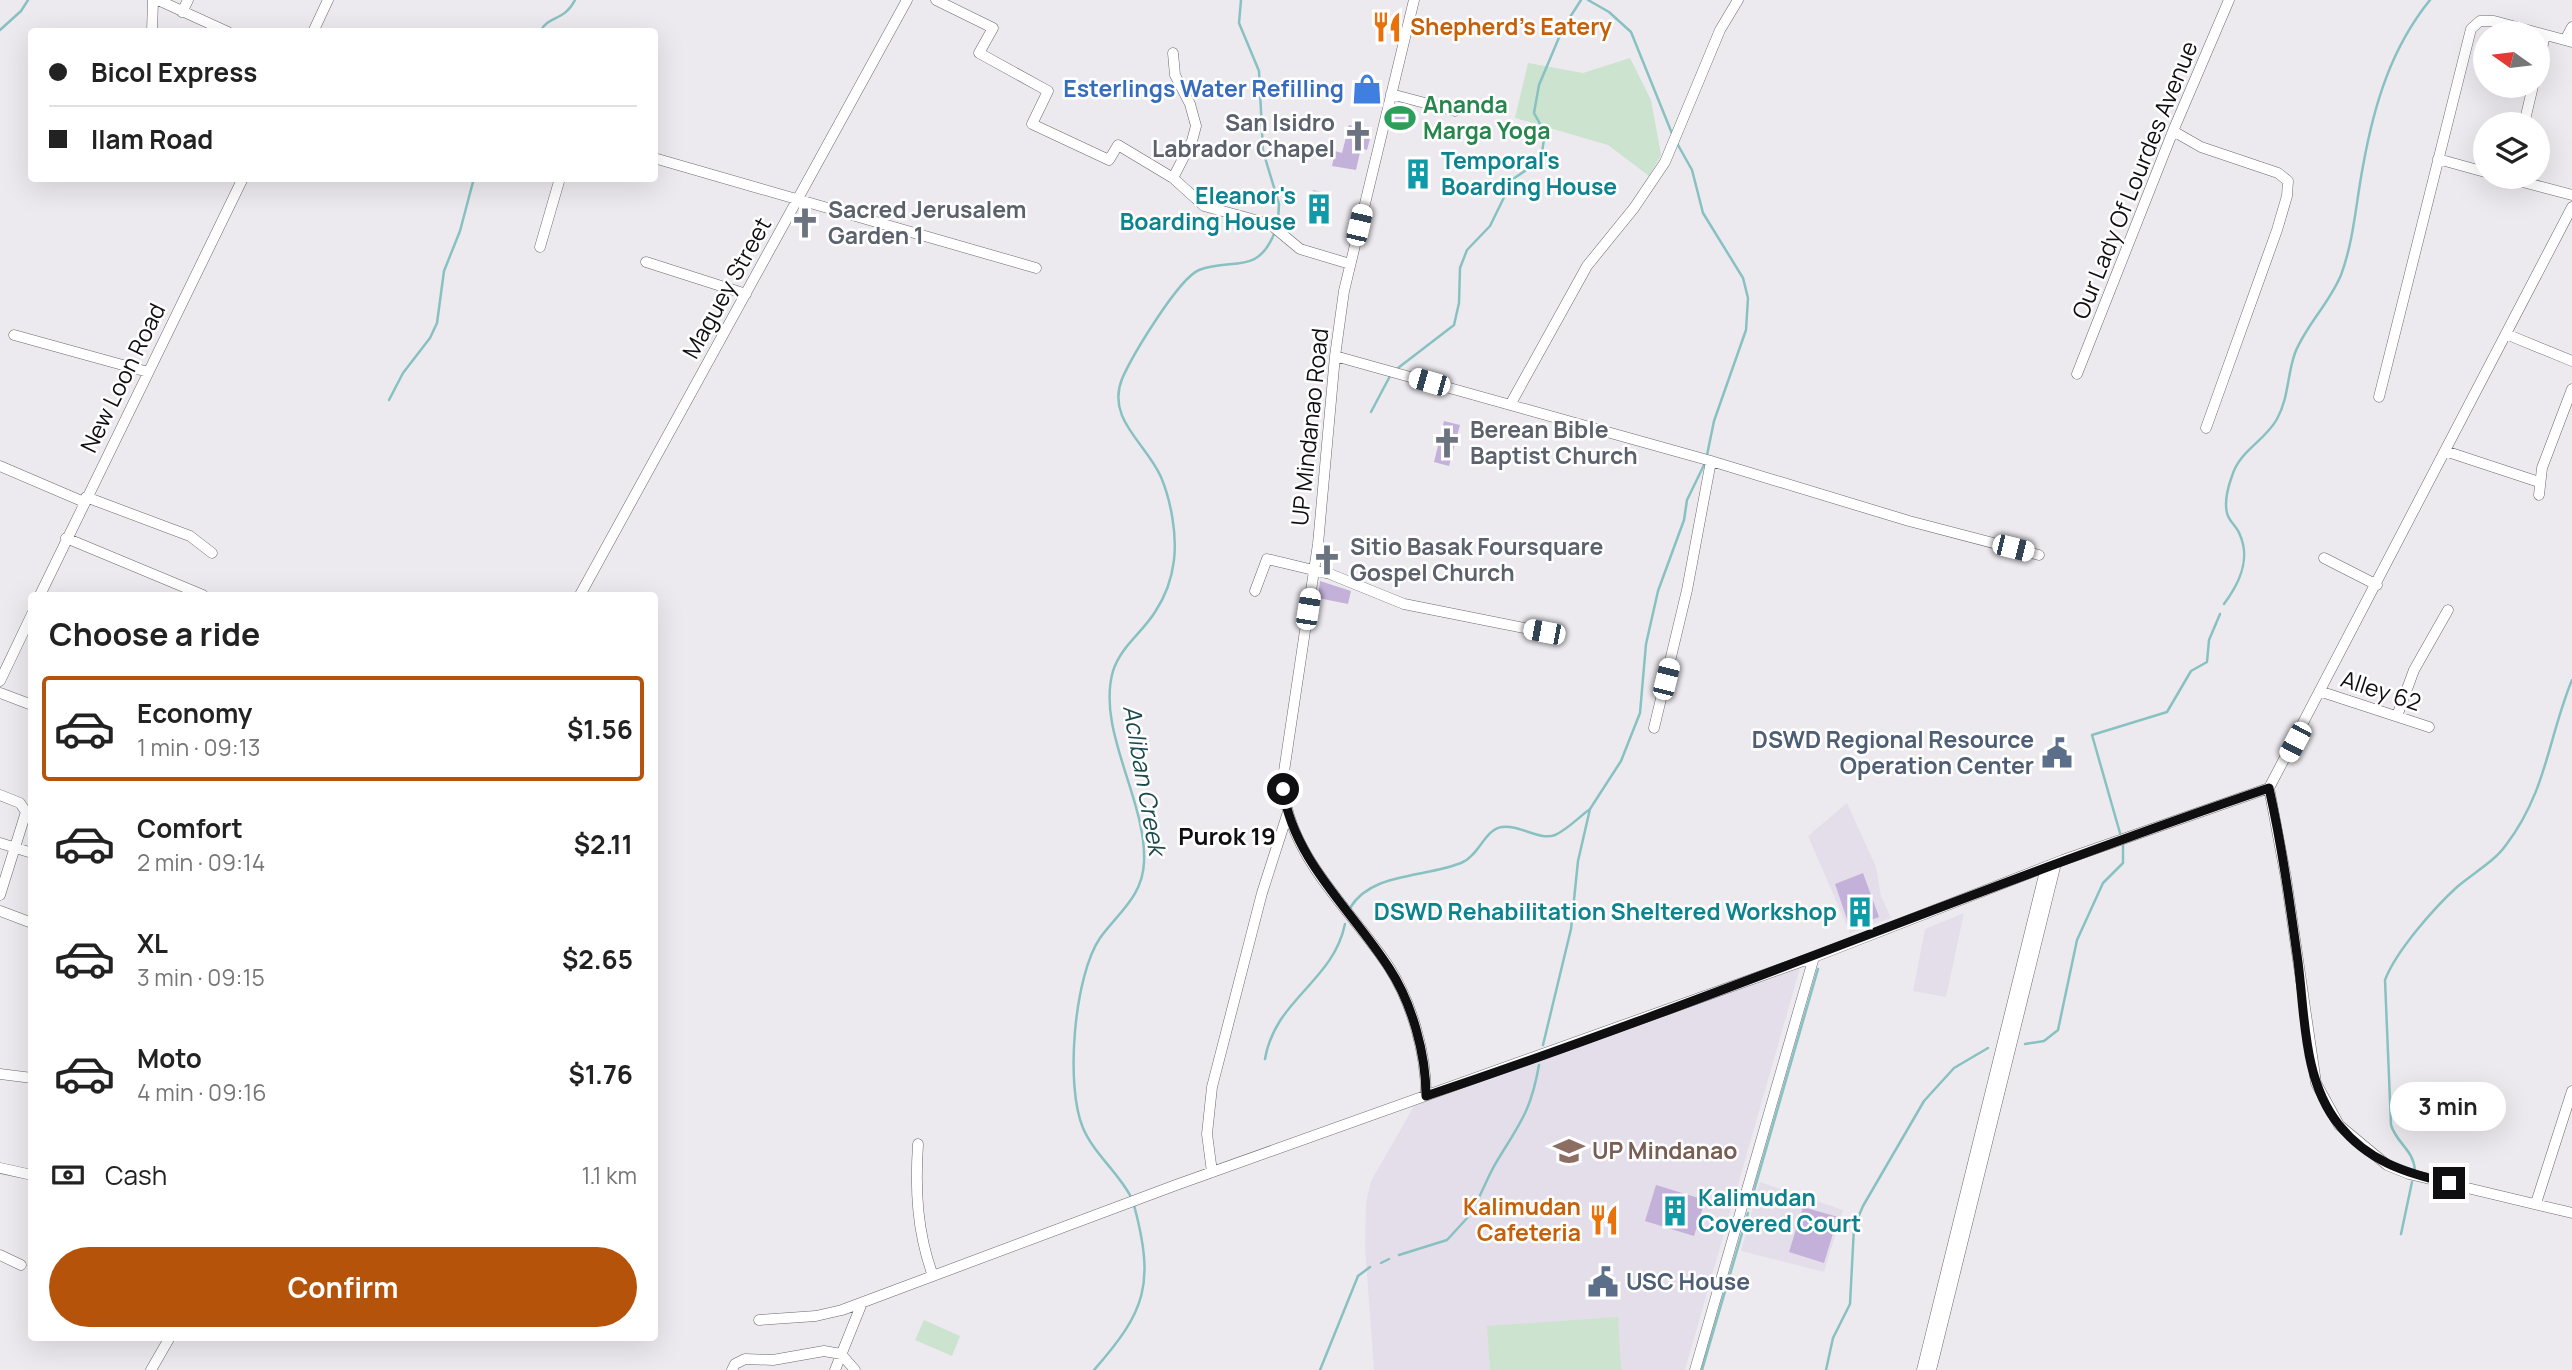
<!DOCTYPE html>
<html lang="en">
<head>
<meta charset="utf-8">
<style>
	:root { --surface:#fff; --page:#f2f2f2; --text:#222; --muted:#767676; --line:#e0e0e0; --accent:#b45309 }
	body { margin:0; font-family:Manrope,sans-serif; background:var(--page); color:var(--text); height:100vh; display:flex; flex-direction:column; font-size:26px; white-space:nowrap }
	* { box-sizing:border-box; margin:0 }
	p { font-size:23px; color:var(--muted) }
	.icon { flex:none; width:38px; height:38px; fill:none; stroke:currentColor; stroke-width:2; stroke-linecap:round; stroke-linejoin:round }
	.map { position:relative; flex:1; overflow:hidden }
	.panel { position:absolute; left:28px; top:592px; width:630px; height:749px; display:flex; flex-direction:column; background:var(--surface); border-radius:7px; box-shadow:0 7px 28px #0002 }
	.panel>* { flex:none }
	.top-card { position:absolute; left:28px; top:28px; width:630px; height:154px; border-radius:7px; box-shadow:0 7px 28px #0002; display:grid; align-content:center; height:154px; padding:0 21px; background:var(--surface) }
	.needle { width:46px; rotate:284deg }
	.fabs { position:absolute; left:2473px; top:21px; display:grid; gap:14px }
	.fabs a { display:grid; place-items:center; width:77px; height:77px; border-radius:50%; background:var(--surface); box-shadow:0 7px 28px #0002; font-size:35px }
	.end { position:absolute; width:32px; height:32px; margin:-16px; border:9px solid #0f0e10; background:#fff; box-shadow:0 0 0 4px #fff }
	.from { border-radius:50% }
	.bubble { position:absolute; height:49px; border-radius:24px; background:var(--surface); box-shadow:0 7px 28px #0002; font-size:23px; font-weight:700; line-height:49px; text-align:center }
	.car { position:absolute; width:21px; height:42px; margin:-21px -10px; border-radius:9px; box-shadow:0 0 5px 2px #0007; background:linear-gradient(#fff 24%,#345 0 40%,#fff 0 76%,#345 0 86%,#fff 0) }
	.top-card b { display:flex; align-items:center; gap:24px; height:66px; font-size:26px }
	.top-card b+b { border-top:2px solid var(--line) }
	.top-card i { width:18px; height:18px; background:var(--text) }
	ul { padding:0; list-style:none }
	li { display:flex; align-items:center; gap:21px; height:105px; margin:0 14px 10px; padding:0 7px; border:4px solid transparent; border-radius:7px }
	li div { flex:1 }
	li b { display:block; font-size:26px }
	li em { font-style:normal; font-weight:700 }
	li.current { border-color:var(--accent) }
	li>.icon { width:63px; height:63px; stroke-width:1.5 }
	h2 { padding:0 21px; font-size:32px; line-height:84px }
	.pay { display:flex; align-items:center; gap:18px; height:77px; padding:0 21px; font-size:26px }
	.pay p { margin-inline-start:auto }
	.cta { display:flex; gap:14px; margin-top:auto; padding:14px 21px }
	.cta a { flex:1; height:80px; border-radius:42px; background:var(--accent); color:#fff; font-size:28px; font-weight:700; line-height:80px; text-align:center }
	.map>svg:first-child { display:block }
</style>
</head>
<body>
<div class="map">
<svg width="2572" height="1370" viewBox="0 0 2572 1370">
	<rect width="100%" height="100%" fill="#edeaef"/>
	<path fill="#e4deea" d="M1847,803L1876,867L1881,896L1891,918L1850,933L1808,836Z
		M1964,913L1946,997L1913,991L1925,929Z
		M1800,968L1685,1370H1374L1365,1247L1366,1203L1371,1181L1414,1106Z
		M1760,1182L1843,1210L1824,1272L1741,1251Z"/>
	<path fill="#cbe3cf" d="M1630,58L1651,100L1661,155L1649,176L1608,145L1515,118L1528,63L1583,73Z
		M1618,1317L1621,1370H1490L1487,1326Z
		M924,1320L960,1336L952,1356L915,1340Z"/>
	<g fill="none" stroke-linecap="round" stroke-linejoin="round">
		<path stroke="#88c1c1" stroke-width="2.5" d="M1241,0L1239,23L1259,71L1263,151L1279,204L1278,222
			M1588,0L1609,12L1631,32L1673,136
			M0,30L21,11L28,0
			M540,32C548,15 564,22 575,0
			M1678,145L1692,170L1703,213L1743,278L1748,298L1746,330L1714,421L1707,455
			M1398,368L1454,325L1459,303L1460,268L1467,250L1490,226L1513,179L1535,164L1542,152L1545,133L1534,113L1539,85L1563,28L1581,0
			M389,400L403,373L430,338L437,323L444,271L460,231L474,178
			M1371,412L1390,376
			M2224,604C2239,584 2251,560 2240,535C2237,526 2229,522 2227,513C2224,501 2228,487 2232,476C2240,450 2264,442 2277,419C2289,397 2287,375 2295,353C2306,325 2329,304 2341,275C2354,240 2356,202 2363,166C2374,105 2391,48 2430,0
			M2120,833L2092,735L2167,712L2191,671L2207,662L2209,640L2220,614
			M1350,908C1372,871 1428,878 1463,862C1479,855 1485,829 1502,827C1519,824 1539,841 1555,835C1567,830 1579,817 1590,809
			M2025,1044L2044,1041L2058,1030L2077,940L2103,883L2123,863V843
			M1543,1045L1571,929L1578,861L1590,809L1621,761L1640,713L1646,644L1658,591L1684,520L1687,500L1704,465
			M1265,1059C1275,999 1333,982 1345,924
			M2415,1171C2414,1150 2397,1144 2391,1125L2385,980C2396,951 2434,908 2457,887C2473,873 2494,862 2506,845C2547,791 2548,738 2572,680
			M1131,1197C1118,1172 1094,1154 1083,1128C1065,1086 1074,976 1100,938C1118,913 1143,896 1144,862C1147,801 1096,730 1113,671C1121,646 1142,633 1155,612C1165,597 1172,577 1174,560C1177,534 1171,501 1161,477C1146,443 1106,419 1122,379C1132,356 1178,279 1199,270C1231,257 1257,276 1274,234
			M1477,1201C1484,1188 1489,1174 1497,1161C1520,1123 1531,1111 1539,1065
			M1749,1208L1818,969
			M2401,1234L2412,1182
			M1399,1255L1447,1240L1469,1216
			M1381,1263L1389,1259
			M1094,1370C1146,1311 1155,1284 1134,1205
			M1320,1370L1358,1276L1370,1267
			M1702,1370L1748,1213
			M1826,1370L1833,1338L1850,1304L1854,1227L1863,1206L1924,1101L1954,1068L1988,1048"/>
	</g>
	<path fill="#c4b1d9" d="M1397,105L1409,108L1405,125L1393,122Z
		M1349,125L1372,131L1367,150L1361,148L1356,170L1332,166L1335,151L1342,153Z
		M1313,190L1332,194L1324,227L1306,223Z
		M1444,421L1460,425L1449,466L1434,462Z
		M1320,581L1351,591L1348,604L1318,598Z
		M1863,873L1879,917L1850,928L1835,884Z
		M1656,1185L1705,1200L1694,1236L1645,1221Z
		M1803,1207L1838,1217L1824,1263L1789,1252Z"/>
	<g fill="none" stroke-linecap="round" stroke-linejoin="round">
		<g stroke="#6a686c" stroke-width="11">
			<path id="minor" d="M158,0L228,32
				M936,0L993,28L979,53L1048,91L1032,124L1109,160L1118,145L1173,178L1204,206L1270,224L1300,249L1350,264
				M1414,0L1344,291L1335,356L1318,544L1283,778C1284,853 1351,909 1389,967C1412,1003 1426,1053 1426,1095
				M182,12L188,0
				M152,32L153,0
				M313,32L328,0
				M2565,40L2572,27
				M1173,53L1175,75L1190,104L1196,126L1192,141L1173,178
				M2538,66L2545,35
				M1391,94L1455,111
				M2524,124L2533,86
				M2173,131L2201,147L2278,173L2288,181L2287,196L2277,230L2206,428
				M654,158L1036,268
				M2438,159L2485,172
				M2504,177L2572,195
				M540,247L560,178
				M646,262L746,294
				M2506,334L2572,361
				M14,335L148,372
				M1335,356L1711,461L1909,521L2039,555
				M2077,374L2173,131L2229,0
				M2379,397L2471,29L2480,21H2494L2572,42
				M1510,405L1587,266L1634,208L1665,162L1720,30L1738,0
				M2445,451L2539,482
				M0,466L84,502
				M2539,495L2542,468L2572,389
				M86,497L190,536L212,553
				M66,538L203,595
				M2324,558L2377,585
				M1255,591L1267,559L1330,574L1404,604L1544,632
				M40,595L243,178
				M580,595L907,0
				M0,681L32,614
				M2322,692L2429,727
				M0,693L32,705
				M2397,716L2414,670L2448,610
				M1654,728L1687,590L1711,461
				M2269,788L2572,207
				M2269,788L2286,878L2316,1083L2339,1125L2387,1165L2409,1174L2572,1213
				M0,795L20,803L26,812L0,895
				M0,843L32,853
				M0,911L32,923
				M0,1074L32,1078
				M918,1144C915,1190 917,1232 933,1276
				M0,1168L32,1175
				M1212,1172L1207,1134L1212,1087L1262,893L1288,812
				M2536,1203L2572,1091
				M0,1255L21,1265
				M759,1320L816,1316L842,1310L1176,1185L1814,957L2063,860L2269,788
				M151,1370L170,1337
				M732,1370L735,1364L745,1359L773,1360L824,1351L841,1354L855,1370
				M835,1370L862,1303
				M1695,1370L1814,957
				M1922,1370L2046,867
				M1931,1370L2056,863"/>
		</g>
		<use href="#minor" stroke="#fff" stroke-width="10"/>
	</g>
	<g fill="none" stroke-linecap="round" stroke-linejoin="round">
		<path stroke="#0f0e10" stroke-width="9" d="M1283,789C1293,860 1352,910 1389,968C1412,1003 1426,1054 1426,1096C1710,1001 1986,884 2269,788C2282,846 2290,904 2298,962C2305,1015 2303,1081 2339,1125C2368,1161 2405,1173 2449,1183"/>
	</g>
	<defs>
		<g id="restaurant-bare" transform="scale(2.415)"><path d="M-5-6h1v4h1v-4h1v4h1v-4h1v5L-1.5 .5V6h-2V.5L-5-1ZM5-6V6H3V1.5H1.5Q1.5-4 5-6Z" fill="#e8710a" stroke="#fff" stroke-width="2.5" paint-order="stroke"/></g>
		<g id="shop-bare" transform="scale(2.415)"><path d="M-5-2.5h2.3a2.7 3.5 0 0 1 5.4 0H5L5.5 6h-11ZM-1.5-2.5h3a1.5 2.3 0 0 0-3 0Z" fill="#3f7fe0" stroke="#fff" stroke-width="2.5" paint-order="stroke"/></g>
		<g id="stadium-bare" transform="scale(2.415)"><path d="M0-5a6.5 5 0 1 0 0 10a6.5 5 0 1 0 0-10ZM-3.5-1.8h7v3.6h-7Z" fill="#2e9e5b" stroke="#fff" stroke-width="2.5" paint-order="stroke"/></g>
		<g id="church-bare" transform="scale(2.415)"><path d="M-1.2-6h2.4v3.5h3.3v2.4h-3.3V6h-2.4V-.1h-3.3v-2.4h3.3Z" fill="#6b7280" stroke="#fff" stroke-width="2.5" paint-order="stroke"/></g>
		<g id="building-bare" transform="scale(2.415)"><path d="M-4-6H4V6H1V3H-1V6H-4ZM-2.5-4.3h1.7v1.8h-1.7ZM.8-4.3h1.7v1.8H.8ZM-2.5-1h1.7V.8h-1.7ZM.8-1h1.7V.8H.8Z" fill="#0f9aa8" stroke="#fff" stroke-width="2.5" paint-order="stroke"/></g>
		<g id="civic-bare" transform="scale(2.415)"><path d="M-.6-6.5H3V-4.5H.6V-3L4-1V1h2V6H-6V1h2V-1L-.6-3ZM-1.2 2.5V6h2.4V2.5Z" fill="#5c6f8a" stroke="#fff" stroke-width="2.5" paint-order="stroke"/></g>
		<g id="university-bare" transform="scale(2.415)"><path d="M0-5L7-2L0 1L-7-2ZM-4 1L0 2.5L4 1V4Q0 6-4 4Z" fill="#8d6e63" stroke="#fff" stroke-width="2.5" paint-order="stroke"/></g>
	</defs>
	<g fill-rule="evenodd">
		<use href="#restaurant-bare" x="1387" y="27"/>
		<use href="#shop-bare" x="1367" y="89"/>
		<use href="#stadium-bare" x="1400" y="118"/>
		<use href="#church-bare" x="1358" y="136"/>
		<use href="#building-bare" x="1418" y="174"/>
		<use href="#building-bare" x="1319" y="209"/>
		<use href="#church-bare" x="805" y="223"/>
		<use href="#church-bare" x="1447" y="443"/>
		<use href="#church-bare" x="1327" y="560"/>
		<use href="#civic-bare" x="2057" y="753"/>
		<use href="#building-bare" x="1860" y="912"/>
		<use href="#university-bare" x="1569" y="1151"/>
		<use href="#building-bare" x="1675" y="1211"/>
		<use href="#restaurant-bare" x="1604" y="1220"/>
		<use href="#civic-bare" x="1603" y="1282"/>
	</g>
	<g text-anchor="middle" stroke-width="5" stroke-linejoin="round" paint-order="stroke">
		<g font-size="23" font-weight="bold" fill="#c56008" stroke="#fff" text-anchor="start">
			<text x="1410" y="35">Shepherd's Eatery</text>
			<text x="1581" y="1215" text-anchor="end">Kalimudan<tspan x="1581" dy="26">Cafeteria</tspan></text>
		</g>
		<g font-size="23" font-weight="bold" fill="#366cbe" stroke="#fff" text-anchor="end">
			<text x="1344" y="97">Esterlings Water Refilling</text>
		</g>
		<g font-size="23" font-weight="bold" fill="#27864d" stroke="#fff" text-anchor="start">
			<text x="1423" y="113">Ananda<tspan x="1423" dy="26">Marga Yoga</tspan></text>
		</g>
		<g font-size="23" font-weight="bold" fill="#5b616d" stroke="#fff" text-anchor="start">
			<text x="1335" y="131" text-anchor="end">San Isidro<tspan x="1335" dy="26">Labrador Chapel</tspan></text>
			<text x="828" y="218">Sacred Jerusalem<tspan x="828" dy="26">Garden 1</tspan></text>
			<text x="1470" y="438">Berean Bible<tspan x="1470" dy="26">Baptist Church</tspan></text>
			<text x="1350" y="555">Sitio Basak Foursquare<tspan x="1350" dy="26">Gospel Church</tspan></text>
		</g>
		<g font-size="23" font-weight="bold" fill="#0d838f" stroke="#fff" text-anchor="start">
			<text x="1441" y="169">Temporal's<tspan x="1441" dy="26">Boarding House</tspan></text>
			<text x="1296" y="204" text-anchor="end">Eleanor's<tspan x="1296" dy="26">Boarding House</tspan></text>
			<text x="1837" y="920" text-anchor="end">DSWD Rehabilitation Sheltered Workshop</text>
			<text x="1698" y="1206">Kalimudan<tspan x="1698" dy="26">Covered Court</tspan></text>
		</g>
		<g font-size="23" fill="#0f0e10" stroke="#fff">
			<text transform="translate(2135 180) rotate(-68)" y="8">Our Lady Of Lourdes Avenue</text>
			<text transform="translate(727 288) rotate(-61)" y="8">Maguey Street</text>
			<text transform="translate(123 378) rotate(-64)" y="8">New Loon Road</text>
			<text transform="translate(1310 427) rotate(-84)" y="8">UP Mindanao Road</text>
			<text transform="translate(2381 691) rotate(18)" y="8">Alley 62</text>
		</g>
		<g font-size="23" font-weight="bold" fill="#4e5e75" stroke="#fff" text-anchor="end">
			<text x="2034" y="748">DSWD Regional Resource<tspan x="2034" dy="26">Operation Center</tspan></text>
			<text x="1626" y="1290" text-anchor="start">USC House</text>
		</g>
		<g font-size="23" font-weight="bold" fill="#785e54" stroke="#fff" text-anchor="start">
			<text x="1592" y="1159">UP Mindanao</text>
		</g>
		<g font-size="24" font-style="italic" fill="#184b4c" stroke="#fff">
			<text transform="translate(1144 780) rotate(80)" y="8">Acliban Creek</text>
		</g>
		<g font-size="24" font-weight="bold" fill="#0f0e10" stroke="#fff">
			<text x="1227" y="845">Purok 19</text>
		</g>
	</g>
</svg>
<div class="fabs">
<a><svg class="needle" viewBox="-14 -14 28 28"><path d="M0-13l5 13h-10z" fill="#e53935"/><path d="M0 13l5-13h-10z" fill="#767676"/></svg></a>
<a><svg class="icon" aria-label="layers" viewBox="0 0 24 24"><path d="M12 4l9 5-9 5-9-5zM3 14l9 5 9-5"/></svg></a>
</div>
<i class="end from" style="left:1283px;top:789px"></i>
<i class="end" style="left:2449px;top:1183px"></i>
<div class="bubble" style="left:2390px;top:1082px;width:116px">3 min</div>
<i class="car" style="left:1359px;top:225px;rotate:13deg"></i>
<i class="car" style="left:1429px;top:382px;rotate:286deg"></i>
<i class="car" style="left:2013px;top:548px;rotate:104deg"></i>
<i class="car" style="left:1308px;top:609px;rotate:9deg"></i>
<i class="car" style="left:1544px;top:632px;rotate:281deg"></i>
<i class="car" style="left:1666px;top:679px;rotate:14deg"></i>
<i class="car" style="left:2295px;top:742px;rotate:208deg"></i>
<div class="top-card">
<b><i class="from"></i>Bicol Express</b>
<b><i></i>Ilam Road</b>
</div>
<section class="panel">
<h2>Choose a ride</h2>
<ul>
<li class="current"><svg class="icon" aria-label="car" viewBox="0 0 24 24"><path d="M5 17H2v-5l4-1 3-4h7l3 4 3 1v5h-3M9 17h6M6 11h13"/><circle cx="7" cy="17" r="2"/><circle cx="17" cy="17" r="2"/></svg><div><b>Economy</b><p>1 min · 09:13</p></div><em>$1.56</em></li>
<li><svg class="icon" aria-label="car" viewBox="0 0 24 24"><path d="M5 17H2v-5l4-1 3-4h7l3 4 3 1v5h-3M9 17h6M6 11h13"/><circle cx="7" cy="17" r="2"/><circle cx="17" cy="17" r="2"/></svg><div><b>Comfort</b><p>2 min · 09:14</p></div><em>$2.11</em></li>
<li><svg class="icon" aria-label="car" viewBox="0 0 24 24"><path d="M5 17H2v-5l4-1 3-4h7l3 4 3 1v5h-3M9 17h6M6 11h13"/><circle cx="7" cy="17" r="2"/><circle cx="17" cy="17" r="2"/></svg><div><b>XL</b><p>3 min · 09:15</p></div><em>$2.65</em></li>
<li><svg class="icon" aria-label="car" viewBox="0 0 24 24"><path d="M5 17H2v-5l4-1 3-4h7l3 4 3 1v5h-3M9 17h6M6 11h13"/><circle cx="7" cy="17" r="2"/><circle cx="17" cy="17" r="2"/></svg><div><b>Moto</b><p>4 min · 09:16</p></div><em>$1.76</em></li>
</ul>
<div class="pay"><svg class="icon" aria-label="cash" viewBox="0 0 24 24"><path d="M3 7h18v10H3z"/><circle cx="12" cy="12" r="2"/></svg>Cash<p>1.1 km</p></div>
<div class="cta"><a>Confirm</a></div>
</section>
</div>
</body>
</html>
